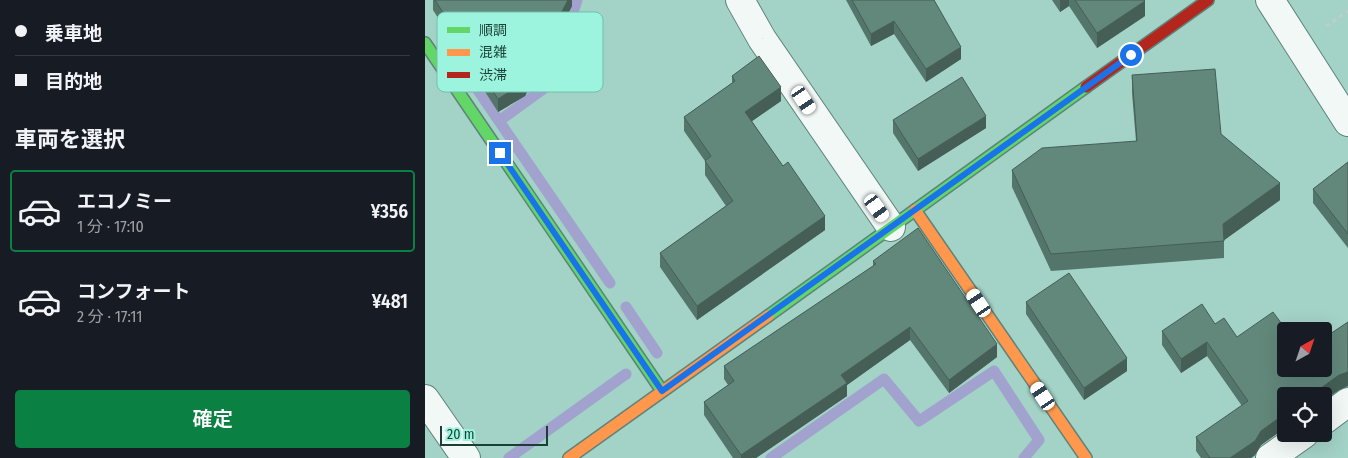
<!DOCTYPE html>
<html lang="ja">
<head>
<meta charset="utf-8">
<style>
	:root { --surface:#171b24; --page:#242831; --text:#f1f3f6; --muted:#9ea1a6; --line:#363941; --accent:#0b8043 }
	body { margin:0; font-family:"Fira Sans Condensed","Noto Sans JP",sans-serif; background:var(--page); color:var(--text); height:100vh; display:flex; flex-direction:column; font-size:19px; white-space:nowrap }
	* { box-sizing:border-box; margin:0 }
	p { font-size:16px; color:var(--muted) }
	.icon { flex:none; width:28px; height:28px; fill:none; stroke:currentColor; stroke-width:2; stroke-linecap:round; stroke-linejoin:round }
	.map { position:relative; flex:1; overflow:hidden }
	.sheet { display:flex; flex-direction:column; background:var(--surface); width:425px }
	.sheet>* { flex:none }
	.guide { display:grid; align-content:center; height:110px; padding:0 15px; background:var(--surface) }
	.needle { width:32px; rotate:40deg }
	.fabs { position:absolute; left:852px; top:322px; display:grid; gap:10px }
	.fabs a { display:grid; place-items:center; width:55px; height:55px; border-radius:5px; background:var(--surface); box-shadow:0 5px 20px #0002; font-size:25px }
	.scale { position:absolute; left:15px; bottom:12px; width:108px; box-sizing:border-box; padding-left:5px; border:2px solid #1a3f36; border-top:0; font-size:14px; line-height:18px; white-space:nowrap; color:#1a3f36; -webkit-text-stroke:4px #9cf4de; paint-order:stroke }
	.end { position:absolute; width:22px; height:22px; margin:-11px; border:6px solid #1a73e8; background:#fff; box-shadow:0 0 0 2px #fff }
	.from { border-radius:50% }
	.car { position:absolute; width:15px; height:30px; margin:-15px -8px; border-radius:6px; box-shadow:0 0 4px 1px #0007; background:linear-gradient(#fff 24%,#345 0 40%,#fff 0 76%,#345 0 86%,#fff 0) }
	.guide b { display:flex; align-items:center; gap:18px; height:48px; font-size:19px }
	.guide b+b { border-top:1px solid var(--line) }
	.guide i { width:12px; height:12px; background:var(--text) }
	ul { padding:0; list-style:none }
	li { display:flex; align-items:center; gap:15px; height:82px; margin:0 10px 8px; padding:0 5px; border:2px solid transparent; border-radius:5px }
	li div { flex:1 }
	li b { display:block; font-size:19px }
	li em { font-style:normal; font-weight:600 }
	li.selected { border-color:var(--accent) }
	li>.icon { width:45px; height:45px; stroke-width:1.5 }
	h2 { padding:0 15px; font-size:22px; line-height:60px }
	.cta { display:flex; gap:10px; margin-top:auto; padding:10px 15px }
	.cta a { flex:1; height:58px; border-radius:5px; background:var(--accent); color:#fff; font-size:20px; font-weight:600; line-height:58px; text-align:center }
	main { display:flex; flex:1; min-height:0 }
	.map>svg:first-child { display:block }
</style>
</head>
<body>
<main>
<section class="sheet">
<div class="guide">
<b><i class="from"></i>乗車地</b>
<b><i></i>目的地</b>
</div>
<h2>車両を選択</h2>
<ul>
<li class="selected"><svg class="icon" aria-label="car" viewBox="0 0 24 24"><path d="M5 17H2v-5l4-1 3-4h7l3 4 3 1v5h-3M9 17h6M6 11h13"/><circle cx="7" cy="17" r="2"/><circle cx="17" cy="17" r="2"/></svg><div><b>エコノミー</b><p>1 分 · 17:10</p></div><em>¥356</em></li>
<li><svg class="icon" aria-label="car" viewBox="0 0 24 24"><path d="M5 17H2v-5l4-1 3-4h7l3 4 3 1v5h-3M9 17h6M6 11h13"/><circle cx="7" cy="17" r="2"/><circle cx="17" cy="17" r="2"/></svg><div><b>コンフォート</b><p>2 分 · 17:11</p></div><em>¥481</em></li>
</ul>
<div class="cta"><a>確定</a></div>
</section>
<div class="map">
<svg width="923" height="458" viewBox="0 0 923 458">
	<rect width="100%" height="100%" fill="#a3d2c6"/>
	<g fill="none" stroke-linecap="round" stroke-linejoin="round">
		<path stroke="#a1a2ce" stroke-width="11" d="M48,83L74,121L125,84L152,0
			M74,121L185,283
			M201,307L232,353
			M84,458L201,374
			M346,458L459,379L494,421L569,371L614,440L599,458"/>
		<g stroke="#5f827a" stroke-width="30">
			<path id="street" d="M315,0L337,39L466,227
				M845,0L923,122
				M0,399L41,458
				M899,420L923,402
				M845,458L879,434"/>
		</g>
		<g stroke="#5f827a" stroke-width="14">
			<path id="fast" d="M0,43L237,391
				M343,316L661,87"/>
		</g>
		<g stroke="#5f827a" stroke-width="14">
			<path id="slow" d="M490,210L661,458
				M144,458L343,316"/>
		</g>
		<g stroke="#5f827a" stroke-width="14">
			<path id="jam" d="M661,87L783,0"/>
		</g>
		<path stroke="#becec9" stroke-width="3" stroke-dasharray="4 4" stroke-linecap="butt" d="M901,26L923,11"/>
		<use href="#street" stroke="#f1f8f6" stroke-width="28"/>
		<use href="#fast" stroke="#63d668" stroke-width="11"/>
		<use href="#slow" stroke="#ff974d" stroke-width="11"/>
		<use href="#jam" stroke="#b3261e" stroke-width="11"/>
	</g>
	<path fill="#54756a" d="M8,0H147V6L100,96L73,112L8,10Z
		M421,0H509L536,59L501,82L469,34L446,46Z
		M627,0H719L720,16L672,48L644,6L635,12Z
		M707,75L796,134L855,200L799,240V258L626,271L587,187V170L711,141L707,93Z
		M307,76L356,101L327,121L400,230L272,320L235,267V253L301,206L280,175V161L259,131V117L307,83Z
		M468,120L561,128L493,171L468,133Z
		M923,162V248L888,203V189Z
		M448,261L572,357L524,393L485,340L422,385V396L331,458H308L279,415V402L303,385L299,379V366L448,266Z
		M601,302L702,371L659,400L601,314Z
		M923,322V386L914,390L836,445L830,455L826,458H776L771,451V437L817,406L782,356L756,373L737,345V331L790,324L812,337L861,369Z"/>
	<path fill="#455f56" d="M143,0H147V6L100,96L73,112V99Z
		M635,0H644V6L635,12Z
		M720,1V16L672,48V33Z
		M469,21V34L446,46V34Z
		M536,47V59L501,82V69Z
		M356,87V101L320,126V112Z
		M561,116V128L493,171V159Z
		M855,183V200L798,241V224Z
		M400,216V230L272,320V306Z
		M485,327V340L422,385V396L331,458H316V455L416,375Z
		M782,342V356L756,373V359Z
		M572,344V357L524,393V380Z
		M702,358V371L659,400V388Z
		M923,372V386L914,390L899,400V396H885L914,375Z
		M861,413V427L836,445L830,455L826,458H805L836,431Z"/>
	<path fill="#62887b" stroke="#455f56" d="M10,0H143L100,82L73,99Z
		M427,0H509L536,47L501,69L469,21L446,34Z
		M650,0H719L720,1L672,33Z
		M334,56L356,87L320,112L358,166L363,162L400,216L272,306L235,253L308,201L280,161L286,156L259,117L310,81L307,76Z
		M790,69L796,134L855,183L798,224L799,241L626,254L587,170L617,148L712,141L707,75Z
		M537,77L561,116L493,159L468,120Z
		M923,162V234L888,189Z
		M493,228L572,344L524,380L485,327L416,375L422,383L316,455L279,402L309,381L299,366L451,264L448,261Z
		M644,273L702,358L659,388L601,302Z
		M777,304L790,324L799,318L812,337L848,312L862,331L861,369H899V338L923,322V372L914,375L885,396H861V413L836,431L830,441L805,458H785L771,437L823,401L782,342L756,359L737,331Z"/>
	<g fill="none" stroke-linecap="round" stroke-linejoin="round">
		<path stroke="#1a73e8" stroke-width="6" d="M75,153L237,391L706,55"/>
	</g>
	<rect x="12" y="12" width="166" height="80" rx="8" fill="#9cf4de" stroke="#75beac" stroke-width="1"/>
	<rect x="22" y="27" width="23" height="6" fill="#63d668"/>
	<rect x="22" y="49" width="23" height="7" fill="#ff974d"/>
	<rect x="22" y="72" width="23" height="6" fill="#b3261e"/>
	<g font-size="14" fill="#1a3f36">
		<text x="54" y="35">順調</text>
		<text x="54" y="57">混雑</text>
		<text x="54" y="80">渋滞</text>
	</g>
</svg>
<div class="fabs">
<a><svg class="needle" viewBox="-14 -14 28 28"><path d="M0-13l5 13h-10z" fill="#e53935"/><path d="M0 13l5-13h-10z" fill="#9ea1a6"/></svg></a>
<a><svg class="icon" aria-label="locate" viewBox="0 0 24 24"><circle cx="12" cy="12" r="6"/><path d="M12 2v4M12 18v4M2 12h4M18 12h4"/></svg></a>
</div>
<div class="scale">20 m</div>
<i class="end from" style="left:706px;top:55px"></i>
<i class="end" style="left:75px;top:153px"></i>
<i class="car" style="left:379px;top:100px;rotate:146deg"></i>
<i class="car" style="left:452px;top:208px;rotate:144deg"></i>
<i class="car" style="left:554px;top:303px;rotate:326deg"></i>
<i class="car" style="left:618px;top:396px;rotate:326deg"></i>
</div>
</main>
</body>
</html>
